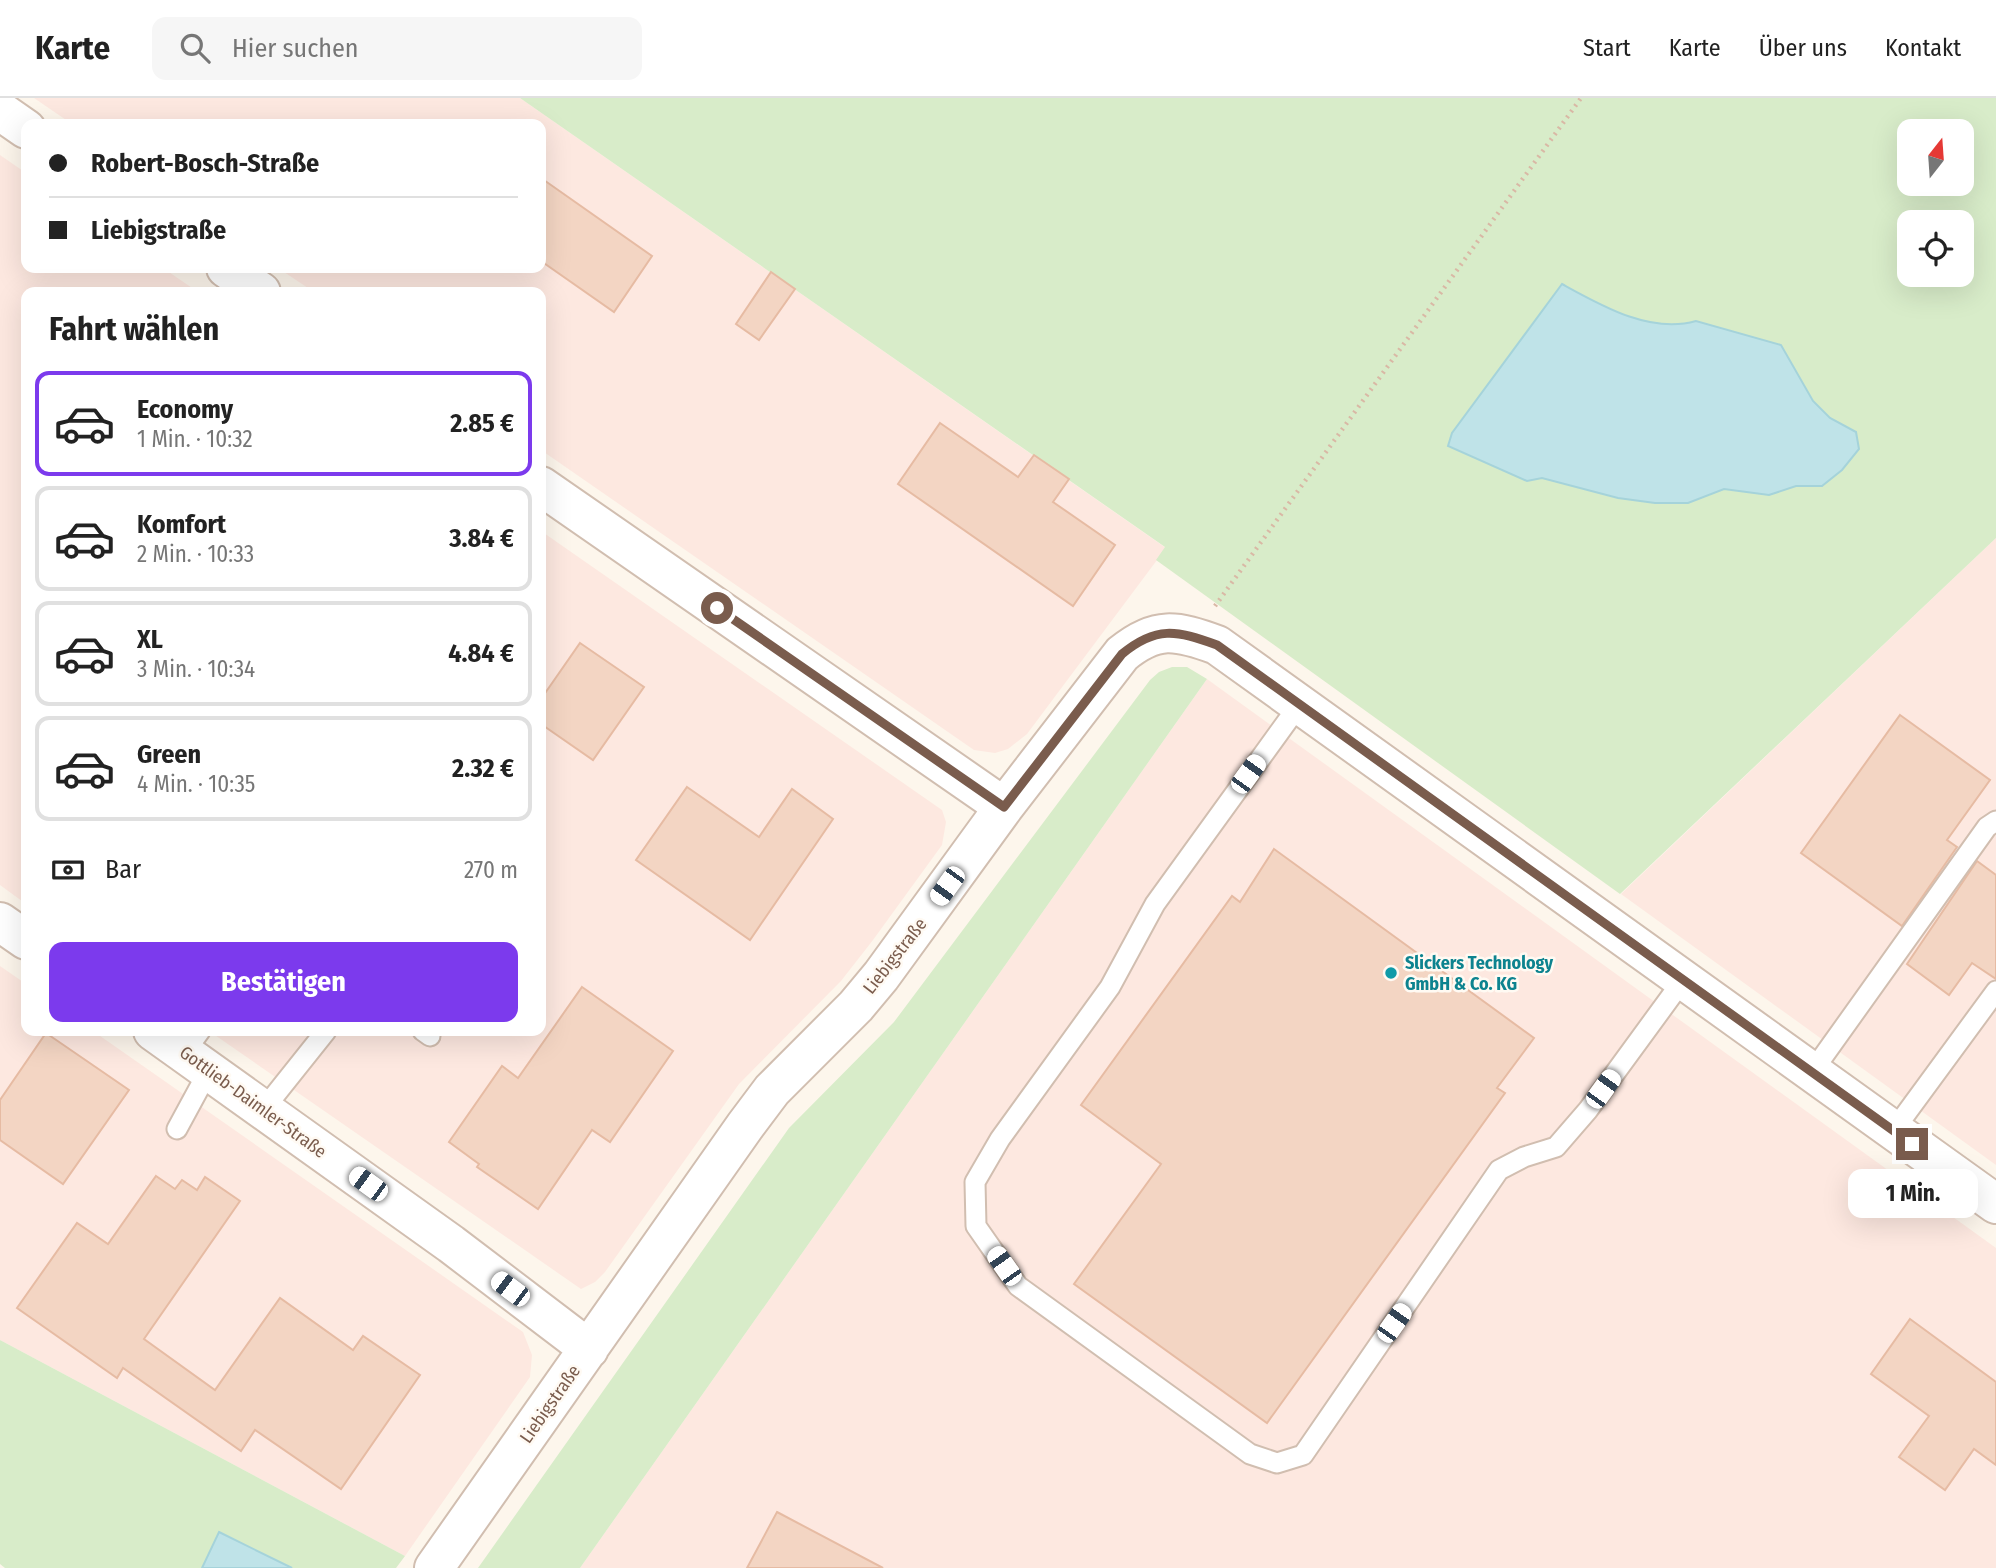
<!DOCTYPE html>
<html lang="de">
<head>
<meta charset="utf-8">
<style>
	:root { --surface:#fff; --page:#f6f6f6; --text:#222; --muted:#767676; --line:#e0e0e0; --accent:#7c3aed }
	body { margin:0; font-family:"Fira Sans Condensed",sans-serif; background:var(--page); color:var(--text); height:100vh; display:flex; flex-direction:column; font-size:26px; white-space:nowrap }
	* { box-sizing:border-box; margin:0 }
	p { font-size:23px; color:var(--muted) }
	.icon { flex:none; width:38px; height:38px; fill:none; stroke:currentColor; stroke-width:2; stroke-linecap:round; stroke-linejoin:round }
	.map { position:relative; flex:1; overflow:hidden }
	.side { position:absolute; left:21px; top:189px; width:525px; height:749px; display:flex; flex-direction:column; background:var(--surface); border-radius:14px; box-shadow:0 7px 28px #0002 }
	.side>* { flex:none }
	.top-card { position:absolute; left:21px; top:21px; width:525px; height:154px; border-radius:14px; box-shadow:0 7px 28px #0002; display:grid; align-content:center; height:154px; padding:0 28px; background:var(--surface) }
	.needle { width:46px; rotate:17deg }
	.fabs { position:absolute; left:1897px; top:21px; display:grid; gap:14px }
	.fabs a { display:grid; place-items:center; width:77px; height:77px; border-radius:14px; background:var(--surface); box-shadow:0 7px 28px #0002; font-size:35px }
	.end { position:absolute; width:32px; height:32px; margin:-16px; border:9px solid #7a5c4d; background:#fff; box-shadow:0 0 0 4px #fff }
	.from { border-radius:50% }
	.bubble { position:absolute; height:49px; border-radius:14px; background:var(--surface); box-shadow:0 7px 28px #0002; font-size:23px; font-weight:700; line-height:49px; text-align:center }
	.car { position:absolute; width:21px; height:42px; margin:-21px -10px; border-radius:9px; box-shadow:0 0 5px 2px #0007; background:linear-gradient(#fff 24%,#345 0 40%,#fff 0 76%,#345 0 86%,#fff 0) }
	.top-card b { display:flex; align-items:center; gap:24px; height:66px; font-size:26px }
	.top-card b+b { border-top:2px solid var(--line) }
	.top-card i { width:18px; height:18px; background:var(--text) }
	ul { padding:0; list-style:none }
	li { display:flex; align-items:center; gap:21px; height:105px; margin:0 14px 10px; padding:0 14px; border:4px solid var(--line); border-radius:14px }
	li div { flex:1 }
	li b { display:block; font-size:26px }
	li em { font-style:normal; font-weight:700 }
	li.active { border-color:var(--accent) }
	li>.icon { width:63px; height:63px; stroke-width:1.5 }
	h2 { padding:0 28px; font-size:32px; line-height:84px }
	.pay { display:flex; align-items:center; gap:18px; height:77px; padding:0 28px; font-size:26px }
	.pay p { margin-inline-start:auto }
	.button { display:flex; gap:14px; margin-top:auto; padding:14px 28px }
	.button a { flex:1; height:80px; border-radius:14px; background:var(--accent); color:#fff; font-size:28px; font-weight:700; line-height:80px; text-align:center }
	header { display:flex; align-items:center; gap:42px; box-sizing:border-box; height:98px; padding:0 35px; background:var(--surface); border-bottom:2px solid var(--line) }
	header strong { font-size:33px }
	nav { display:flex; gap:38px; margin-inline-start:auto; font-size:24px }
	.search { width:490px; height:63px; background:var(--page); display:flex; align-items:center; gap:18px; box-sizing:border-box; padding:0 24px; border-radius:14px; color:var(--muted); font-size:26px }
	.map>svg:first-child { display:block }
</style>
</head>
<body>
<header>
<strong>Karte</strong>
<div class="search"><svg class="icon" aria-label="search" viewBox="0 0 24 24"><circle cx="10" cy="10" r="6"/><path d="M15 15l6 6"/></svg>Hier suchen</div>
<nav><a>Start</a><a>Karte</a><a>Über uns</a><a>Kontakt</a></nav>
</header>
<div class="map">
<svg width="1996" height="1470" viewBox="0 0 1996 1470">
	<rect width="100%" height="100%" fill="#fdf6ec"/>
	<path fill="#fde8e0" d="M34,0H520L1166,450L1027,636L1008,651L995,655L974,652L541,352V194H314L278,170H541V26H72Z
		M0,57L26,75V170H163L198,194H26V806L0,787Z
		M541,433L942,712L946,724L942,747L873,842L841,883L739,986L605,1174L595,1184L581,1191L209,933H541Z
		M1996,440V1067L1621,796Z
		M1207,581L1996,1150V1470H580Z
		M0,868L26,886V933H93L523,1234L532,1257L530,1279L405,1458L0,1242Z"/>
	<path fill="#d8ecc9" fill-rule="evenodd" d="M520,0H1996V440L1620,796L1156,462L1165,449ZM1909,33H1962V86H1909ZM1909,124H1962V177H1909Z
		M1172,569H1187L1207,581L580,1470H478L789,1030L894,924L1150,582L1159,574Z
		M0,1242L405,1458L396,1470H292L220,1434L202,1470H5L0,1466Z"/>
	<path fill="#bfe3e8" stroke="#a5d3da" stroke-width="2" d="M1562,186C1602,208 1650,236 1696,223L1781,247L1813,303L1830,320L1856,334L1859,351L1842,372L1822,388H1796L1769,397L1724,391L1688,405H1655L1618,400L1542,380L1527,383L1448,348L1452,335Z
		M219,1434L292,1470H202Z"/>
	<path fill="#f3d5c3" stroke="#e6bba3" stroke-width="2" d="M541,80L652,158L614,214L541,163Z
		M771,174L795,191L759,242L736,226Z
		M940,325L1018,379L1034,357L1069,381L1053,404L1115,447L1073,508L898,386Z
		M580,545L644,589L593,662L541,626V601Z
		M1900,617L1990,682L1947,742L1957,749L1902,828L1801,755Z
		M687,689L759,739L792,691L833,721L750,842L636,762Z
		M1274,751L1534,940L1497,990L1505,995L1267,1325L1074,1186L1161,1066L1081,1007L1232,798L1240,804Z
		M1977,763L1996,777V881L1972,865L1949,897L1907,866Z
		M582,889L673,953L610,1044L592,1032L538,1111L477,1069L479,1066L449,1044L502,968L518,980Z
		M46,935L129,992L63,1086L0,1042V1002Z
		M156,1078L175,1091L182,1082L197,1092L205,1079L240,1103L144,1241L215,1292L280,1200L353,1252L363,1238L420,1277L341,1391L255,1332L241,1353L123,1270L117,1280L17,1210L77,1125L108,1146Z
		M1910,1221L1996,1284V1367L1974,1351L1945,1392L1899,1359L1929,1318L1871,1276Z
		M777,1414L883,1470H747Z"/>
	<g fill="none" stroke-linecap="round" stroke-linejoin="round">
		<g stroke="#d1beb0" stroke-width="23">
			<path id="service" d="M1299,607L1155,806L1110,889L1000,1041L975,1084L976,1128L1018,1188L1250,1356L1277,1365L1303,1357L1499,1072L1524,1059L1556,1049L1588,1012L1683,882
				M423,933L430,938
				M184,955L200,933
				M1812,974L1987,729L1996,723
				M263,1012L326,933
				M177,1031L209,972
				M1894,1032L1996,893"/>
		</g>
		<g stroke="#d1beb0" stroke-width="42">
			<path id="minor" d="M0,13L26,31
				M226,170L261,194
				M541,388L1004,709
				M0,824L26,842
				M153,933L451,1146L589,1251
				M434,1470L745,1028L772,992L856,908L881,878L1004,709L1122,556C1156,528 1176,532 1217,547L1996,1106"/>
		</g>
		<path stroke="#d9b8a5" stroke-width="4.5" stroke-dasharray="2 5" stroke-linecap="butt" d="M1215,508L1581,0"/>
		<use href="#service" stroke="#fff" stroke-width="19"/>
		<use href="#minor" stroke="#fff" stroke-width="38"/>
	</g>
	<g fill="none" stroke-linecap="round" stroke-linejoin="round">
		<path stroke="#7a5c4d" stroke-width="9" d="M717,510L1004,709L1122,556C1156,528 1176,532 1217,547L1912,1046"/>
	</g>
	<circle fill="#0f9aa8" stroke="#fffaf3" stroke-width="2.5" cx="1391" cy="875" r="7"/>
	<g text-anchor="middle" stroke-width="5" stroke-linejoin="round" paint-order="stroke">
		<g font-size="18" fill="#7a5c4d" stroke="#fffaf3">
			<text transform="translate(895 858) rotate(-52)" y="6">Liebigstraße</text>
			<text transform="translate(253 1004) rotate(36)" y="6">Gottlieb-Daimler-Straße</text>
			<text transform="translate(550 1306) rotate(-55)" y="6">Liebigstraße</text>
		</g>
		<g font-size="18" font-weight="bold" fill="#0d838f" stroke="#fffaf3" text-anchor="start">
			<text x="1405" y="871">Slickers Technology<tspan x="1405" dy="21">GmbH &amp; Co. KG</tspan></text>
		</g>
	</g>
</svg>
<div class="fabs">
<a><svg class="needle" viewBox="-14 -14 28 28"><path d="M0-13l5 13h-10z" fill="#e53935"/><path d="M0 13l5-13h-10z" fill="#767676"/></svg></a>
<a><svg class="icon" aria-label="locate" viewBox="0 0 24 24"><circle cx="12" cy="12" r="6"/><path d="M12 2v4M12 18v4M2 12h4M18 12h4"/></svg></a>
</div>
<i class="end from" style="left:717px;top:510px"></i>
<i class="end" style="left:1912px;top:1046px"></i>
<div class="bubble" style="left:1848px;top:1071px;width:130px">1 Min.</div>
<i class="car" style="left:1248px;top:676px;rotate:36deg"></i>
<i class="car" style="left:947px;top:788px;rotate:216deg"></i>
<i class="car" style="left:1603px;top:991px;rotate:36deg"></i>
<i class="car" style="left:368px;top:1086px;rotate:306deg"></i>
<i class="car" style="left:1004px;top:1168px;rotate:325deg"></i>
<i class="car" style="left:510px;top:1191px;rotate:307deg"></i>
<i class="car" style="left:1394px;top:1225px;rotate:35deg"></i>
<div class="top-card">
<b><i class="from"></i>Robert-Bosch-Straße</b>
<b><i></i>Liebigstraße</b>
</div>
<section class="side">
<h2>Fahrt wählen</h2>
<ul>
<li class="active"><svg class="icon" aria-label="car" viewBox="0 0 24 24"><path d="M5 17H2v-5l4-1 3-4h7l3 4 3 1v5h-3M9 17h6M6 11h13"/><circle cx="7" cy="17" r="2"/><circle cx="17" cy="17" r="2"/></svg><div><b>Economy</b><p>1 Min. · 10:32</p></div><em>2.85 €</em></li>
<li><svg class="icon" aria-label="car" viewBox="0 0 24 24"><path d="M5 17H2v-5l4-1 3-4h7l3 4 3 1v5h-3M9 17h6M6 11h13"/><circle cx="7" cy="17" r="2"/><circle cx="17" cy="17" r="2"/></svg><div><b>Komfort</b><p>2 Min. · 10:33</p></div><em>3.84 €</em></li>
<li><svg class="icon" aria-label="car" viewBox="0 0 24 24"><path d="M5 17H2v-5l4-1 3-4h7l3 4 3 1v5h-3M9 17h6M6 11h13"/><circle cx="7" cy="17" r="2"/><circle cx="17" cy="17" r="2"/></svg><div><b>XL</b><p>3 Min. · 10:34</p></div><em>4.84 €</em></li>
<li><svg class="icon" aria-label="car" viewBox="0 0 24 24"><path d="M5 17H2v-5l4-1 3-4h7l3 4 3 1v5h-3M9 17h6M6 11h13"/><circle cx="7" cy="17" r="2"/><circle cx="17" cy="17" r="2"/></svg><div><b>Green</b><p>4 Min. · 10:35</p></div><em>2.32 €</em></li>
</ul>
<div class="pay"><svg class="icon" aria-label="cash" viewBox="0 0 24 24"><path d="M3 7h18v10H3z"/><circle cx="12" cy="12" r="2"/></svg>Bar<p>270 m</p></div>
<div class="button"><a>Bestätigen</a></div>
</section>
</div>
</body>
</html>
